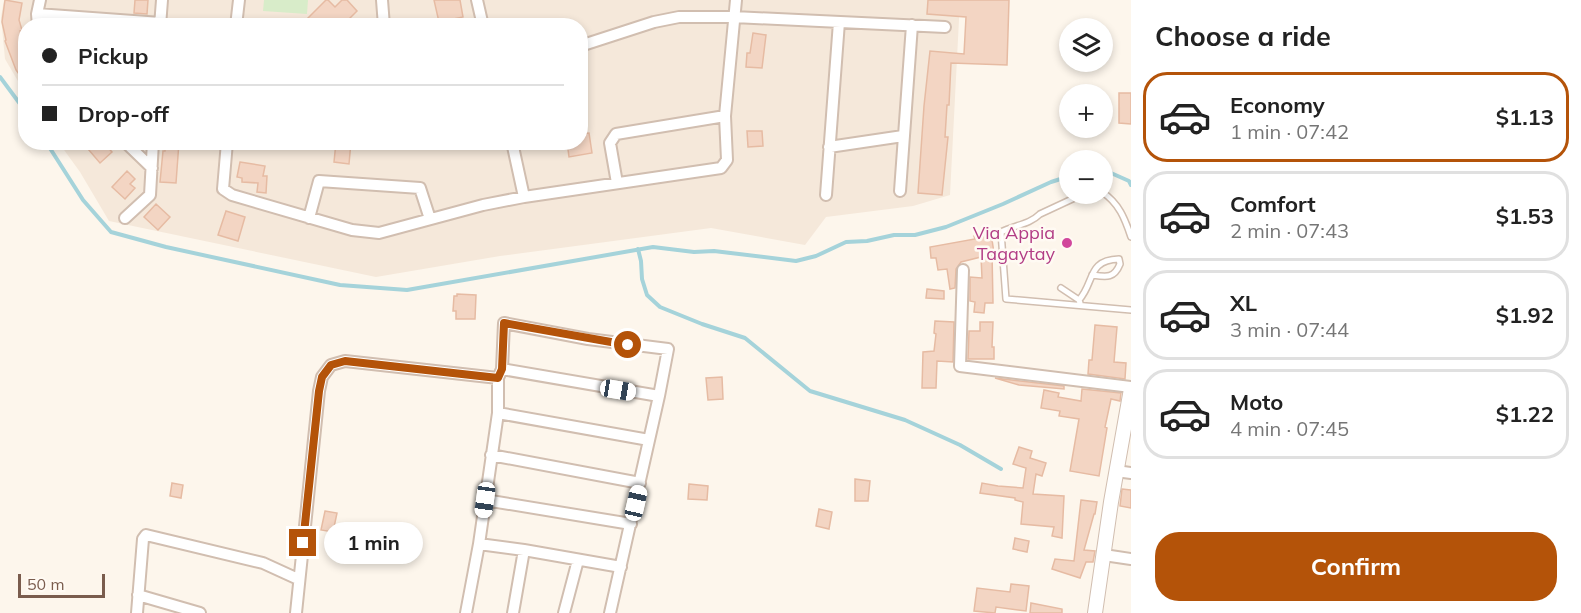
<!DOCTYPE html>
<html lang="en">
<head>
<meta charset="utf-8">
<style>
	:root { --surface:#fff; --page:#f6f6f6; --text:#222; --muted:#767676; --line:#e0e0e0; --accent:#b45309 }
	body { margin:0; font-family:Mulish,sans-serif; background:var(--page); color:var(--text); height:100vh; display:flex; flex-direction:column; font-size:22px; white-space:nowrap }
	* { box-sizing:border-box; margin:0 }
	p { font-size:20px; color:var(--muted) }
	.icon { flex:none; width:33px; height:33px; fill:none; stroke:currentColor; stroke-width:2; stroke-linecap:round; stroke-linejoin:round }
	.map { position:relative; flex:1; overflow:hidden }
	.panel { display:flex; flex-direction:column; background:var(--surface); width:450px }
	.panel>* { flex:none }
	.guide { position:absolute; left:18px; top:18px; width:570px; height:132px; border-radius:24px; box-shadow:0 3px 9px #0003; display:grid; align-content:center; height:132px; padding:0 24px; background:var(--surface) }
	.controls { position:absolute; left:1059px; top:18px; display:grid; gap:12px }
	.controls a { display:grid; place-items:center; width:54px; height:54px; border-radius:50%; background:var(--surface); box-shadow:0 3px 9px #0003; font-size:30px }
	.scale { position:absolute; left:18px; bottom:15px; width:87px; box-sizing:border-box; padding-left:6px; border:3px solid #7a5c4d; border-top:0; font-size:16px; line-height:21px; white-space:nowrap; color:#7a5c4d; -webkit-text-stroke:4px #fffaf3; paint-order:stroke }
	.end { position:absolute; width:27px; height:27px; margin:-14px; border:8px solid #b45309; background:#fff; box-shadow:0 0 0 3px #fff }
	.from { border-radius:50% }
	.bubble { position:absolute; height:42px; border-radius:21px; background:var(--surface); box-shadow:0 3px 9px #0003; font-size:20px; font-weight:700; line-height:42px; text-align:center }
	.car { position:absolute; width:18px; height:36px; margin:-18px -9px; border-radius:8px; box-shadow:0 0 4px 2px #0007; background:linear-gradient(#fff 24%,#345 0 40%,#fff 0 76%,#345 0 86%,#fff 0) }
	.guide b { display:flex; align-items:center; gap:21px; height:57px; font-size:22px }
	.guide b+b { border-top:2px solid var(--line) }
	.guide i { width:15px; height:15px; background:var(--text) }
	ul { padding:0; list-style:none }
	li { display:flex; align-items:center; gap:18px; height:90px; margin:0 12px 9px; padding:0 12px; border:3px solid var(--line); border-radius:24px }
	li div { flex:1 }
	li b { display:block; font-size:22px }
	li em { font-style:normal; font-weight:700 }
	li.on { border-color:var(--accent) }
	li>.icon { width:54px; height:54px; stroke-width:1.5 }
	h2 { padding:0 24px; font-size:27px; line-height:72px }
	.primary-button { display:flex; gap:12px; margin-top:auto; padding:12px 24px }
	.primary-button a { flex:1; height:69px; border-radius:24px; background:var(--accent); color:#fff; font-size:24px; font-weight:700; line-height:69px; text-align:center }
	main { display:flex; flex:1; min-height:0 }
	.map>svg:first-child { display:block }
</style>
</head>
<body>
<main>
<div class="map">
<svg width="1131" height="613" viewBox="0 0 1131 613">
	<rect width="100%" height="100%" fill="#fdf6ec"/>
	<path fill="#f5e8da" d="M4,0H960L950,195L913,206L826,217L805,245L711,228L500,256L376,277L109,221L80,172L59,143L580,142V26H26L25,93L5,59L1,17Z"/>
	<path fill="#d8ecc9" d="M264,0H308L307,14L263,11Z"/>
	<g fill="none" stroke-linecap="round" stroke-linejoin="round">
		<path stroke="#a5d3da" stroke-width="4" d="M0,77L26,112
			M46,142L83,200L111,232L166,247L340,285L407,290L653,247L694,252L714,251L796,261L816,256L846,242L867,241L894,235H915L946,227L1003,204L1051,182L1070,176
			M1102,169L1129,181L1131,185
			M638,249L641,261L642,279L647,295L660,307L702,324L745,338L810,391L905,420L960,445L1001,469"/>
	</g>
	<path fill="#f3d5c3" stroke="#e6bba3" stroke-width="1.5" d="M5,0L22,3L19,20L22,30L20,31L26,50V84L16,70L5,41L6,40L2,22Z
		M135,0H148L147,14L134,13Z
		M326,0H328L335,7L342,0H347L357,11L342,26H300Z
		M434,0H460L463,17L439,22Z
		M928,0H1009L1007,65L951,63L949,105H947L945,137H948L942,195L918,193L924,106L930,51L964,54L966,17L927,14Z
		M753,33L766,35L762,68L746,67L747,53H750Z
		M1119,93H1131V124L1119,123Z
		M747,131H762L763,146L748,147Z
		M589,133L592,153L569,157L567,142H580V134Z
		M82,142H103L112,152L100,163Z
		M165,142H179L176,183L160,182L163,151H165Z
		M336,142H351L349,164L334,162Z
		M240,162L265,166L263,176H267L266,193L257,192L258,183L242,182V178L237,177Z
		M127,171L135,179L130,184L135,188L125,199L112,187Z
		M156,204L170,217L158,230L144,217Z
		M226,211L245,217L238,241L218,235Z
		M991,233L994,253H992L993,303H985L984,313L974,312L975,302L970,301V277L982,278L981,257L961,262L956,269L955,288L950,289L947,269L938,270L936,258H931L930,247L975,239L974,236Z
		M927,289L944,291V299L926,298Z
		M457,294L476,295L475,319H456V311H453L454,296H457Z
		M935,321L954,322L953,362L937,361L936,388H922L923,352L934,351L936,334L934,333Z
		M980,322H993L992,347H994V359H968L969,331H980Z
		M1095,325L1117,327L1114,362L1126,363L1125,379L1088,374L1089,360H1092Z
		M722,377L723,399L708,400L706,378Z
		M995,378L1064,386V389L1019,385Z
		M1082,389L1121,393L1120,401L1111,399L1105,427L1107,428L1099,476L1070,471L1079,419L1059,416L1060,411L1041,408L1044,390L1059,393L1058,397L1081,401Z
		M1019,447L1032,451L1030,458L1046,463L1042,476L1036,474L1033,494L1064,496L1062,538L1052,536L1054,527L1021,524L1023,502L1015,500V498L980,493L982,483L998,486L1023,488L1026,468L1013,464Z
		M855,479L870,481L868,501H855Z
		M172,483L183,485L181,498L170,496Z
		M689,484L708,486L707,500L688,499Z
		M1122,489L1131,490V508L1120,506Z
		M1081,500L1097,502L1095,514H1094L1084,550L1095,551L1093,562H1086L1080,578L1052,569L1055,559L1074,561Z
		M819,509L832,512L829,529L816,526Z
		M325,511L337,513L333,532L321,530Z
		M1015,538L1029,541L1027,552L1013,549Z
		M1011,584L1029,586L1026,611L996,607L995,613L974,611L977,588L1010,592Z
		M1031,603L1062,609V613H1030Z"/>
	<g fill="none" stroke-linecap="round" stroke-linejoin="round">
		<g stroke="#d1beb0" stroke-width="8">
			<path id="service" d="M1102,192C1119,203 1125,219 1131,237
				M1083,194L1040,214C1029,225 1014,225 1001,232L1006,299L1131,310
				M1061,288L1079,300L1080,303
				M1079,300C1095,282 1087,260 1119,259L1120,264C1114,279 1106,277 1092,275"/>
		</g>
		<g stroke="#d1beb0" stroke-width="14">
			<path id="minor" d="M382,0L384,26
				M477,0L483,26
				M37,14L161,23
				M38,26L37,14L40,0
				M160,26L162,0
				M236,26L239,0
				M580,46L654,22L679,17H734L945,27
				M125,142L152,168
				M227,142L223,189L232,195L352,230L379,233L483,205L524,197L721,168L727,160L725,116L736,0
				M512,142L524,197
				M829,147L903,136
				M617,183L610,143L616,134L725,116
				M900,191L912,25
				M826,195L839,22
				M125,218L150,195L153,142
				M309,218L319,181L420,188L430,219
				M963,270L960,366L1131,387
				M502,369L659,396
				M498,413L649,440
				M491,455L640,483
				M1116,471L1131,473
				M485,500L631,524
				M479,544L524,550L621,567
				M1104,555L1131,559
				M138,595L200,613
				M137,613L143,539L146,535L263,563L298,579
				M296,613L319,391L322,377L331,365L345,361L498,378
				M466,613L479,544L498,413V378L502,369L504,323L588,339L668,349L659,396L610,613
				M513,613L524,550
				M564,613L578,560"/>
		</g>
		<g stroke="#d1beb0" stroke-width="16">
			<path id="tertiary" d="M1095,613L1111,502L1131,389"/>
		</g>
		<use href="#service" stroke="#fff" stroke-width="5"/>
		<use href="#minor" stroke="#fff" stroke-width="10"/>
		<use href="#tertiary" stroke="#fff" stroke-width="14"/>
	</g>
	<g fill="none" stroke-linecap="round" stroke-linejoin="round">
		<path stroke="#b45309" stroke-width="8" d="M303,543L319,391L322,377L331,365L345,361L498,378L502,369L504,323L628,345"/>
	</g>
	<circle fill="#d1479c" stroke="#fffaf3" stroke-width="2" cx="1067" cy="243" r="6"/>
	<g text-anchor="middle" stroke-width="5" stroke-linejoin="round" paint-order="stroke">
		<g font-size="18" fill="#b23c85" stroke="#fffaf3" text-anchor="end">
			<text x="1055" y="239">Via Appia<tspan x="1055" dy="21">Tagaytay</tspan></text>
		</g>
	</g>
</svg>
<div class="controls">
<a><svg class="icon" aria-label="layers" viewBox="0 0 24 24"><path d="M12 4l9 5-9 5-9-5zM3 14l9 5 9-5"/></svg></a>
<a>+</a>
<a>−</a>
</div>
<div class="scale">50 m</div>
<i class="end from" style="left:628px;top:345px"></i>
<i class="end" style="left:303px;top:543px"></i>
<div class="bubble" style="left:324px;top:522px;width:99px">1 min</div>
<i class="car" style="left:618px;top:390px;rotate:99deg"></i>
<i class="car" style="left:485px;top:500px;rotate:188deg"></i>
<i class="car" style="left:636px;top:503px;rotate:13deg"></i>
<div class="guide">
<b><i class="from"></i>Pickup</b>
<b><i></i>Drop-off</b>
</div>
</div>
<section class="panel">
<h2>Choose a ride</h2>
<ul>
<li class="on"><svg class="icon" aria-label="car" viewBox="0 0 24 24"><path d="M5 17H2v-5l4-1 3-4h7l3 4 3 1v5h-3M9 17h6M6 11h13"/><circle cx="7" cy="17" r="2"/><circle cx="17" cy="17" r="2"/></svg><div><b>Economy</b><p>1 min · 07:42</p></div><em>$1.13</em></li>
<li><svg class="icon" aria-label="car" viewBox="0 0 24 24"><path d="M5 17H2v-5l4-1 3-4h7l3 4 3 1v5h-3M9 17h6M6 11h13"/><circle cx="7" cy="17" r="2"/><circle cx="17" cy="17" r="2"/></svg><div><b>Comfort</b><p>2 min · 07:43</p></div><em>$1.53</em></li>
<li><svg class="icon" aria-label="car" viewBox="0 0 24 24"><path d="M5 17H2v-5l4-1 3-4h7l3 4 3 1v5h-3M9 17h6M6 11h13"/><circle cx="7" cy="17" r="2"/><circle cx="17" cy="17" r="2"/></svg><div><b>XL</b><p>3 min · 07:44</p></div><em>$1.92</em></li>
<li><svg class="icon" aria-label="car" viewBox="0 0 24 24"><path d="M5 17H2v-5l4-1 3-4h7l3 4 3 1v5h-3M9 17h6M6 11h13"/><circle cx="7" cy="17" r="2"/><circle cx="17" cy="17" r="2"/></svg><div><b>Moto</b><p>4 min · 07:45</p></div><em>$1.22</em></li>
</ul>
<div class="primary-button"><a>Confirm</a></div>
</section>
</main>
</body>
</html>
